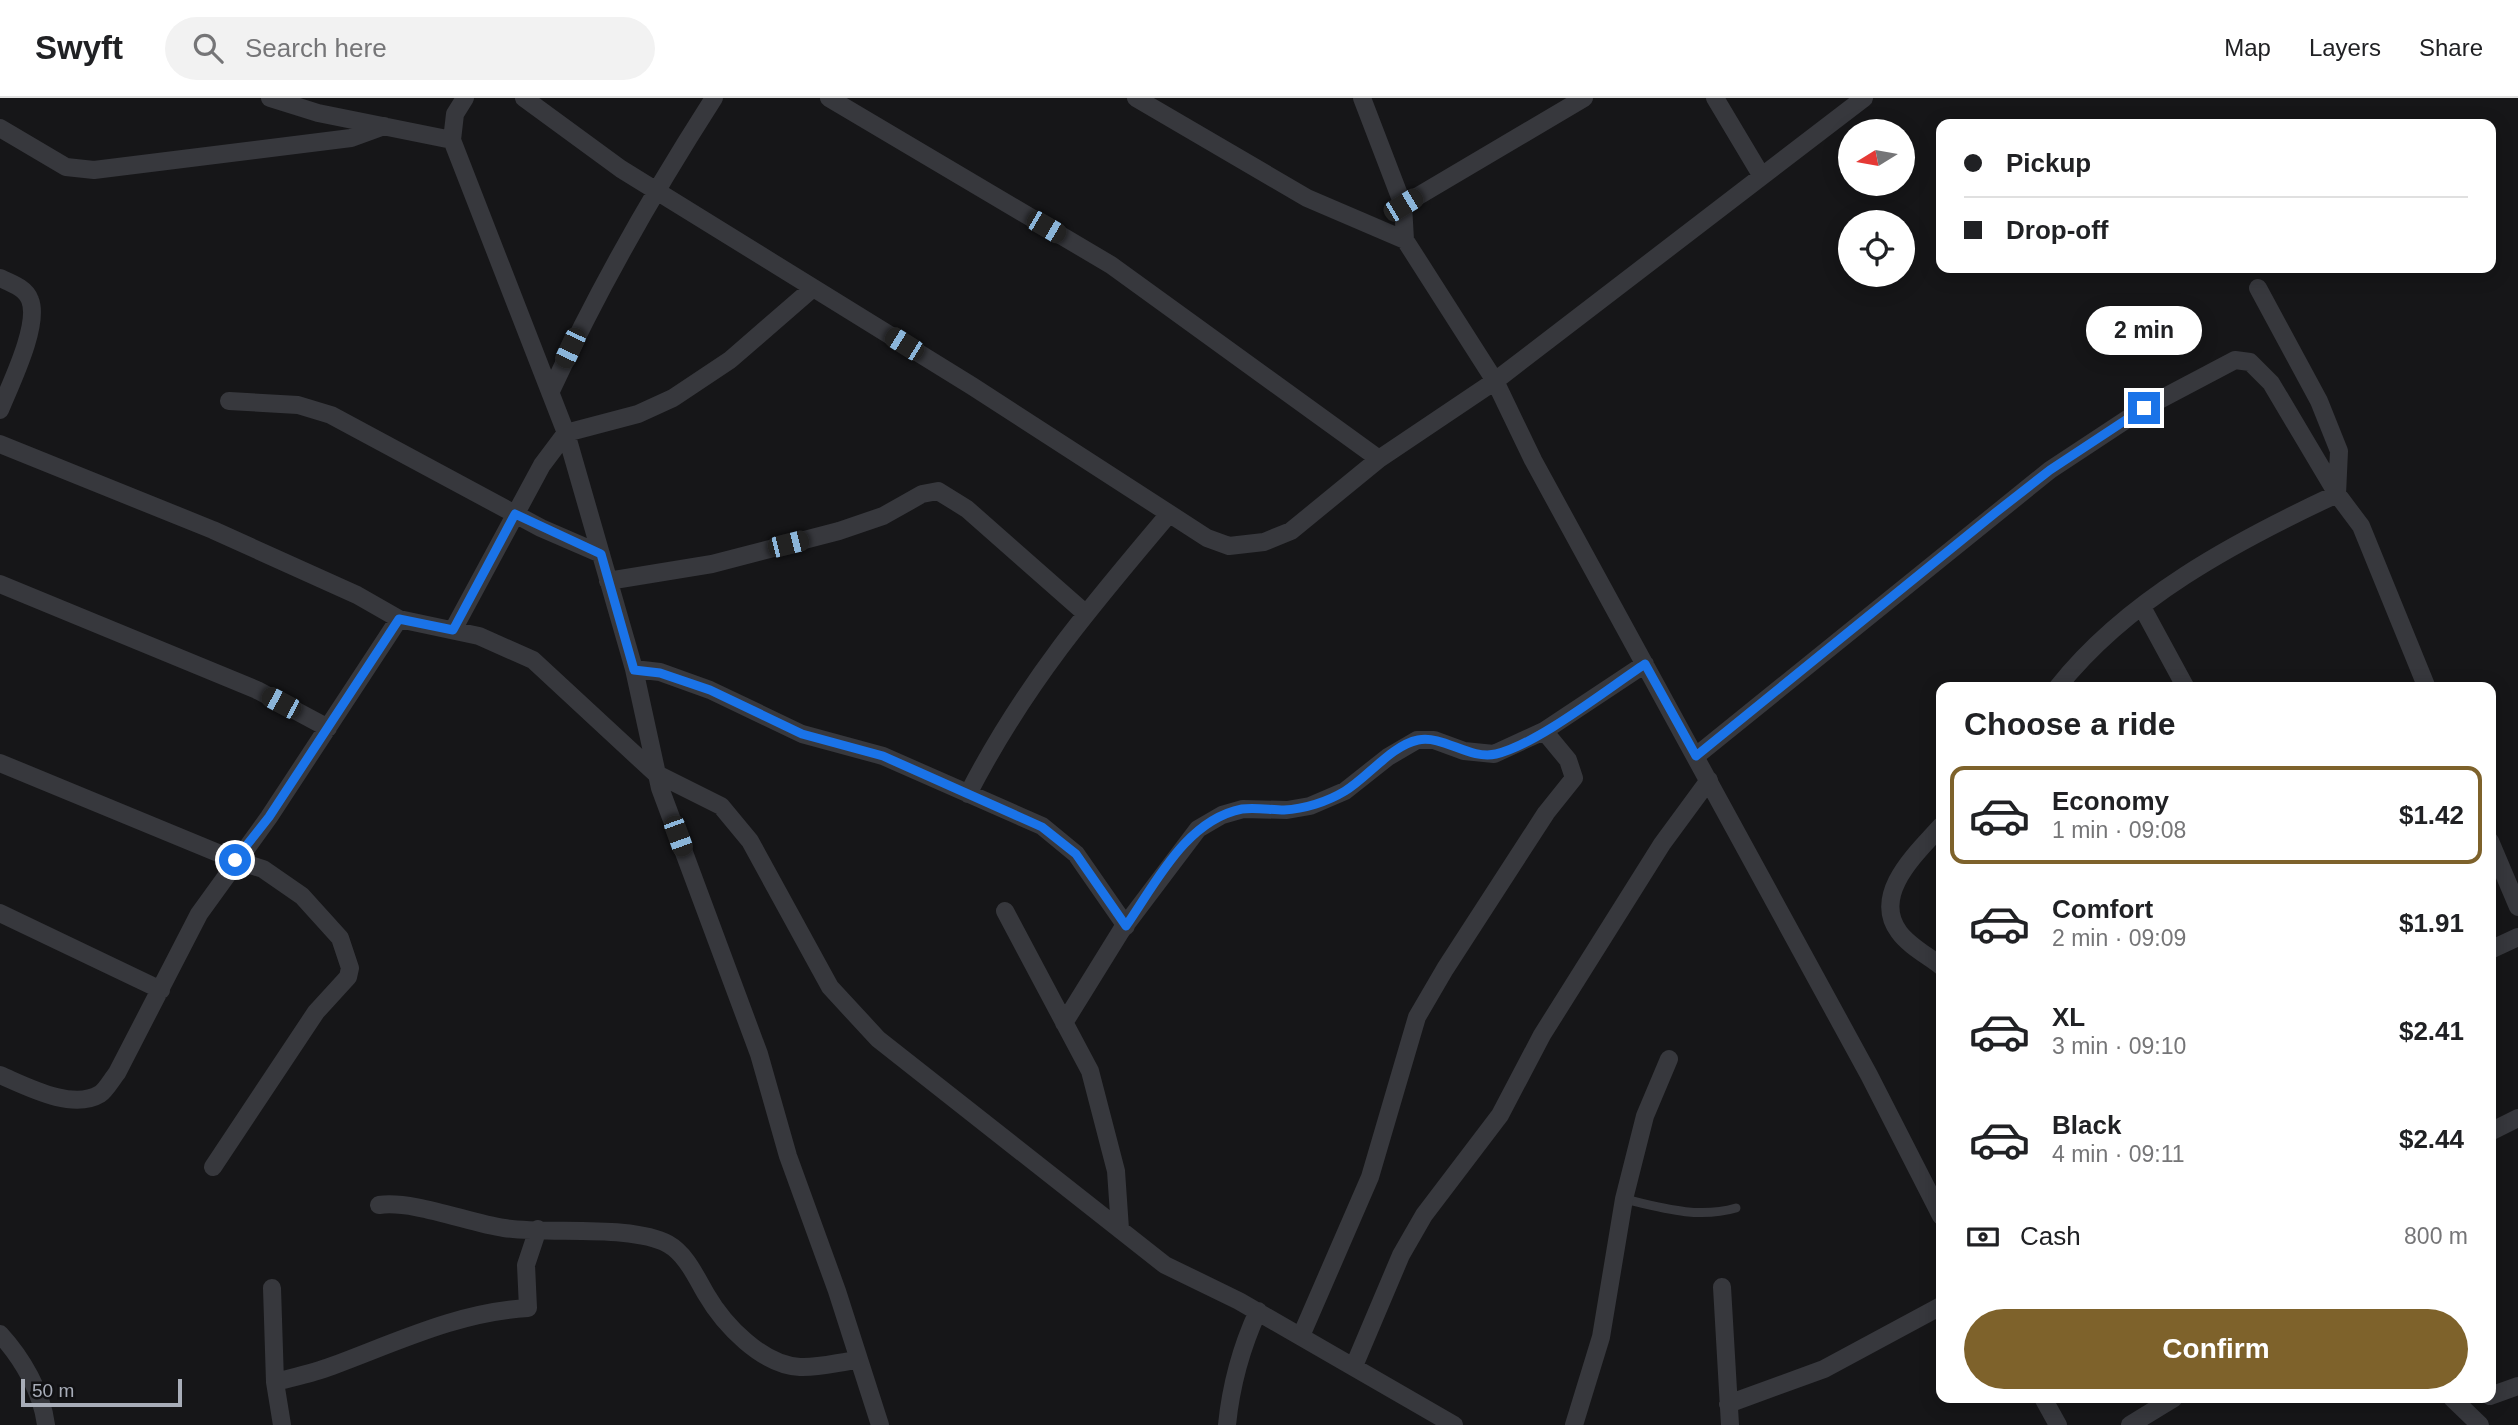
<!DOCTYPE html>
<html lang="en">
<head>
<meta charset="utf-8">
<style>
	:root { --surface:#fff; --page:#f2f2f2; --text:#202124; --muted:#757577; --line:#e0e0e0; --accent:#7e622b }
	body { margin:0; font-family:Arial,sans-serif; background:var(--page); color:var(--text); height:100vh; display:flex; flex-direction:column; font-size:26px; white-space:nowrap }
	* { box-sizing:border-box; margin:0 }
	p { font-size:23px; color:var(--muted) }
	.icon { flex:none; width:38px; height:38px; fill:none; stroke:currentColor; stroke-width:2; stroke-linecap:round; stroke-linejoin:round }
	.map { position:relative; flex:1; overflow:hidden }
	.details { position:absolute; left:1936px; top:584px; width:560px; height:721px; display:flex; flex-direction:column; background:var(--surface); border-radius:14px; box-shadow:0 4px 18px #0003 }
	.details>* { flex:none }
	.hud { position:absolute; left:1936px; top:21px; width:560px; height:154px; border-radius:14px; box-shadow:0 4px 18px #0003; display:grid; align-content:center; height:154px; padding:0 28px; background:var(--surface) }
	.needle { width:46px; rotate:259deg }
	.tools { position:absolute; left:1838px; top:21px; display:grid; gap:14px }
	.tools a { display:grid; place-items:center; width:77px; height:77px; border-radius:50%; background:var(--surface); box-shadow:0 4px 18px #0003; font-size:35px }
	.scale { position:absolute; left:21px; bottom:18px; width:161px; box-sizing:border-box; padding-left:7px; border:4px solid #a8adb8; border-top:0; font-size:19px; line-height:24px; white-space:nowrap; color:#a8adb8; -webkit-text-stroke:5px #111113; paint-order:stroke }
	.end { position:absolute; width:32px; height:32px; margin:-16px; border:9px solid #1a73e8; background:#fff; box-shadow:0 0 0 4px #fff }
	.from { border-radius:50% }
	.bubble { position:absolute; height:49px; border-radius:24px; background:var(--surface); box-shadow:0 4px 18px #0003; font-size:23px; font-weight:800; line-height:49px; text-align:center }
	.car { position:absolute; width:21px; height:42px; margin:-21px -10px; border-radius:9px; box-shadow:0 0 5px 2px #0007; background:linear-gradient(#222 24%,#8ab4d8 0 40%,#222 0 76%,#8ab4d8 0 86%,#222 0) }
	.hud b { display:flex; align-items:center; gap:24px; height:66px; font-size:26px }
	.hud b+b { border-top:2px solid var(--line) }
	.hud i { width:18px; height:18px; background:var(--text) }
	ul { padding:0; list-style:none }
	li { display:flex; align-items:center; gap:21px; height:98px; margin:0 14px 10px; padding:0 14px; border:4px solid transparent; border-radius:14px }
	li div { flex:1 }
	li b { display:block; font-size:26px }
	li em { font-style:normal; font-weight:800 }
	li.active { border-color:var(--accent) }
	li>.icon { width:63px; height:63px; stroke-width:1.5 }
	h2 { padding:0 28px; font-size:32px; line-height:84px }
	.pay { display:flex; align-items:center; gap:18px; height:77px; padding:0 28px; font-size:26px }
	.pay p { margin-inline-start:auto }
	.button { display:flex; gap:14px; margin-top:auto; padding:14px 28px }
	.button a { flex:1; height:80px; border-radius:42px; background:var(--accent); color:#fff; font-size:28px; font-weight:800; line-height:80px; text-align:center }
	header { display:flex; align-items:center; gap:42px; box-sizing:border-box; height:98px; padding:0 35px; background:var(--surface); border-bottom:2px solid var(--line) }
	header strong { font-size:33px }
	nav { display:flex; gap:38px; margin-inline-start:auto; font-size:24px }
	.search { width:490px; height:63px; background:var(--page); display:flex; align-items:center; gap:18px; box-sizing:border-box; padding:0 24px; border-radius:38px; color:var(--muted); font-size:26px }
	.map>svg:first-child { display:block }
</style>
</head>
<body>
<header>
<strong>Swyft</strong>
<div class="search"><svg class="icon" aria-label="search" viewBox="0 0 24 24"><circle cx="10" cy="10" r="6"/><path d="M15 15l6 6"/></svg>Search here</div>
<nav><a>Map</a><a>Layers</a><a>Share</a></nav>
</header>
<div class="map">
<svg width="2518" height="1327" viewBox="0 0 2518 1327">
	<rect width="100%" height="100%" fill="#161618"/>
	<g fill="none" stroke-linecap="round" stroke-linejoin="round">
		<path stroke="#37383d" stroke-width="9" d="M1624,1101C1662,1110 1698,1121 1736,1110"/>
		<path stroke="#37383d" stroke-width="18" d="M270,0L318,15L452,42
			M465,0L455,16L452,42L566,335L634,571L660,690L759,956L788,1058L837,1193L880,1327
			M524,0L621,71L972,288L1207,440L1229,448L1264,444L1291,433L1379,361L1495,283L1864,0
			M829,0L1111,167L1379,361
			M1136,0L1307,100L1405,142
			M1362,0L1403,107L1405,142L1495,283L1533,362L1869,977L1941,1118
			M1715,0L1761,77
			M0,30L66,69L94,72L351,40L384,28
			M1403,107L1584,0
			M0,180C11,185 26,190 30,202C40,227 10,287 0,312
			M2258,190L2319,303L2339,353L2337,396L2361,428L2427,590
			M551,293C598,191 653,95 714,0
			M229,303L298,307L331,317L541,430L601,456
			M0,346L213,432L357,497L399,521L479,538L533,562L655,675L721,708L750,743L830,889L878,941L1165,1167L1239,1203L1454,1327
			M608,483L712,466L839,433L883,418L922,396L938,393L967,411L1085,515
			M0,486L257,592L328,630
			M2142,509L2186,590
			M453,532L542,367L566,335L638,316L673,300L730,262L813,190
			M634,571L660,574L710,592L802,636L883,658L1042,728L1076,756L1126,828
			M1696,658L2050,372L2144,310L2235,262L2250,264L2271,285L2337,396C2236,443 2127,501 2057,590
			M0,665L235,762L263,771L302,798L340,840L350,870L348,879L316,914L213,1069
			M968,696C1024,587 1091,508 1169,416
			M1941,728C1917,755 1871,796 1899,834C1908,847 1928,858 1941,868
			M2490,743L2518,809
			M1005,813L1090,973L1116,1073L1120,1131
			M0,815L161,892
			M2490,852L2518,839
			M1064,925L1121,833L1198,731L1222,717L1243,711L1287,712L1310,708L1345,693L1388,659L1417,642H1434L1464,653L1494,656L1544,633L1645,566
			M0,977C26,988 72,1013 100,996C106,992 112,981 117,975L199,816L269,719L399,521
			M2490,1034L2518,1020
			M379,1107C413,1102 469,1125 504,1130C547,1137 631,1126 668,1146C686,1156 696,1179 706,1196C724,1227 762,1267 800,1269C819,1270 839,1264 858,1262
			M1722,1189L1730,1327
			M272,1190L275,1284L282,1327
			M0,1236C22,1260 42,1294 46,1327
			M1301,1238L1370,1079L1417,919L1445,871L1546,715L1574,680L1568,662L1544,633
			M1354,1268L1401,1157L1424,1117L1500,1017L1542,937L1662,746L1709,682
			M275,1284C294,1279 314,1275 332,1268C397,1244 458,1214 528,1210L526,1167L538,1131
			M2490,1298L2518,1288
			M2043,1300L2058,1327
			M2452,1300L2480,1327
			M1728,1306L1824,1271L1941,1208
			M1227,1327C1231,1287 1241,1250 1258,1213
			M1574,1327L1601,1239L1624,1101L1645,1018L1669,961
			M2130,1327L2174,1300"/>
	</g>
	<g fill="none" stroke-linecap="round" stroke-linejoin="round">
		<path stroke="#1a73e8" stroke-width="9" d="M235,762L269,719L399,521L453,532L515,416L601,456L634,572L660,575L710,592L802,636L883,658L1042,729L1076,756L1126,828C1156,785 1186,722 1242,711C1255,709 1271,712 1284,712C1304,711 1327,704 1345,693C1367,680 1392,647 1418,642C1444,637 1469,662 1496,656C1538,646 1607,591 1645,566L1696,658L1995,415L2050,372L2144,310"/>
	</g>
</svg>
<div class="tools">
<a><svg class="needle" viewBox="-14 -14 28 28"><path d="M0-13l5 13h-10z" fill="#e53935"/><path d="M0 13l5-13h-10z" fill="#757577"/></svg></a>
<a><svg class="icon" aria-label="locate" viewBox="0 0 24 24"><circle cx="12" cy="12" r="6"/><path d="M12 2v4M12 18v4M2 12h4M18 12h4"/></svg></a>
</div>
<div class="scale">50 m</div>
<i class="end from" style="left:235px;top:762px"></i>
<i class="end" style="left:2144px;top:310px"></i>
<div class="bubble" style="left:2086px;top:208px;width:116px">2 min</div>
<i class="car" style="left:1403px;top:107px;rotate:59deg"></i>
<i class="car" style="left:1046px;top:129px;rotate:120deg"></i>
<i class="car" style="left:904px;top:246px;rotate:302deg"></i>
<i class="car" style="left:570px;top:250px;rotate:205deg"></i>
<i class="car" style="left:788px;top:446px;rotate:76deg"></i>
<i class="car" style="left:281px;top:605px;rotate:298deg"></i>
<i class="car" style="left:678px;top:738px;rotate:160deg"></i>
<div class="hud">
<b><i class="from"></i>Pickup</b>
<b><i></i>Drop-off</b>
</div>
<section class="details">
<h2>Choose a ride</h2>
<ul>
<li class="active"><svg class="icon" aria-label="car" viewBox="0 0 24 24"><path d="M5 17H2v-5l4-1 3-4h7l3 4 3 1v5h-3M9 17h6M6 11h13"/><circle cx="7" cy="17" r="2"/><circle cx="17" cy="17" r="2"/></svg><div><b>Economy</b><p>1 min · 09:08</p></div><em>$1.42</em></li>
<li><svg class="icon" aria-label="car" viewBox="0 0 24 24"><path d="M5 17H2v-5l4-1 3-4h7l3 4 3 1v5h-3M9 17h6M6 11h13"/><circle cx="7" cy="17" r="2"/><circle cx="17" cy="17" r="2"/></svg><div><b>Comfort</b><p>2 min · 09:09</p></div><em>$1.91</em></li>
<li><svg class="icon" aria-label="car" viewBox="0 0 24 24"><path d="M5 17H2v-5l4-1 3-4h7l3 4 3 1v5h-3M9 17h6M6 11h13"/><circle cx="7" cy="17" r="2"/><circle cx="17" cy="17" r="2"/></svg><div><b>XL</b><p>3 min · 09:10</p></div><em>$2.41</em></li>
<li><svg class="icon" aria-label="car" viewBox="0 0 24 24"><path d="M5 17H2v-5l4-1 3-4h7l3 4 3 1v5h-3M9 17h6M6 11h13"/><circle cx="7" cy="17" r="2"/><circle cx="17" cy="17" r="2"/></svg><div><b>Black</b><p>4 min · 09:11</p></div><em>$2.44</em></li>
</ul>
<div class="pay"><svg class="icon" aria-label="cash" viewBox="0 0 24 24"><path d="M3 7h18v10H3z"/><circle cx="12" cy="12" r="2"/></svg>Cash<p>800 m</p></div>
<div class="button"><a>Confirm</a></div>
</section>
</div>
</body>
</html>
